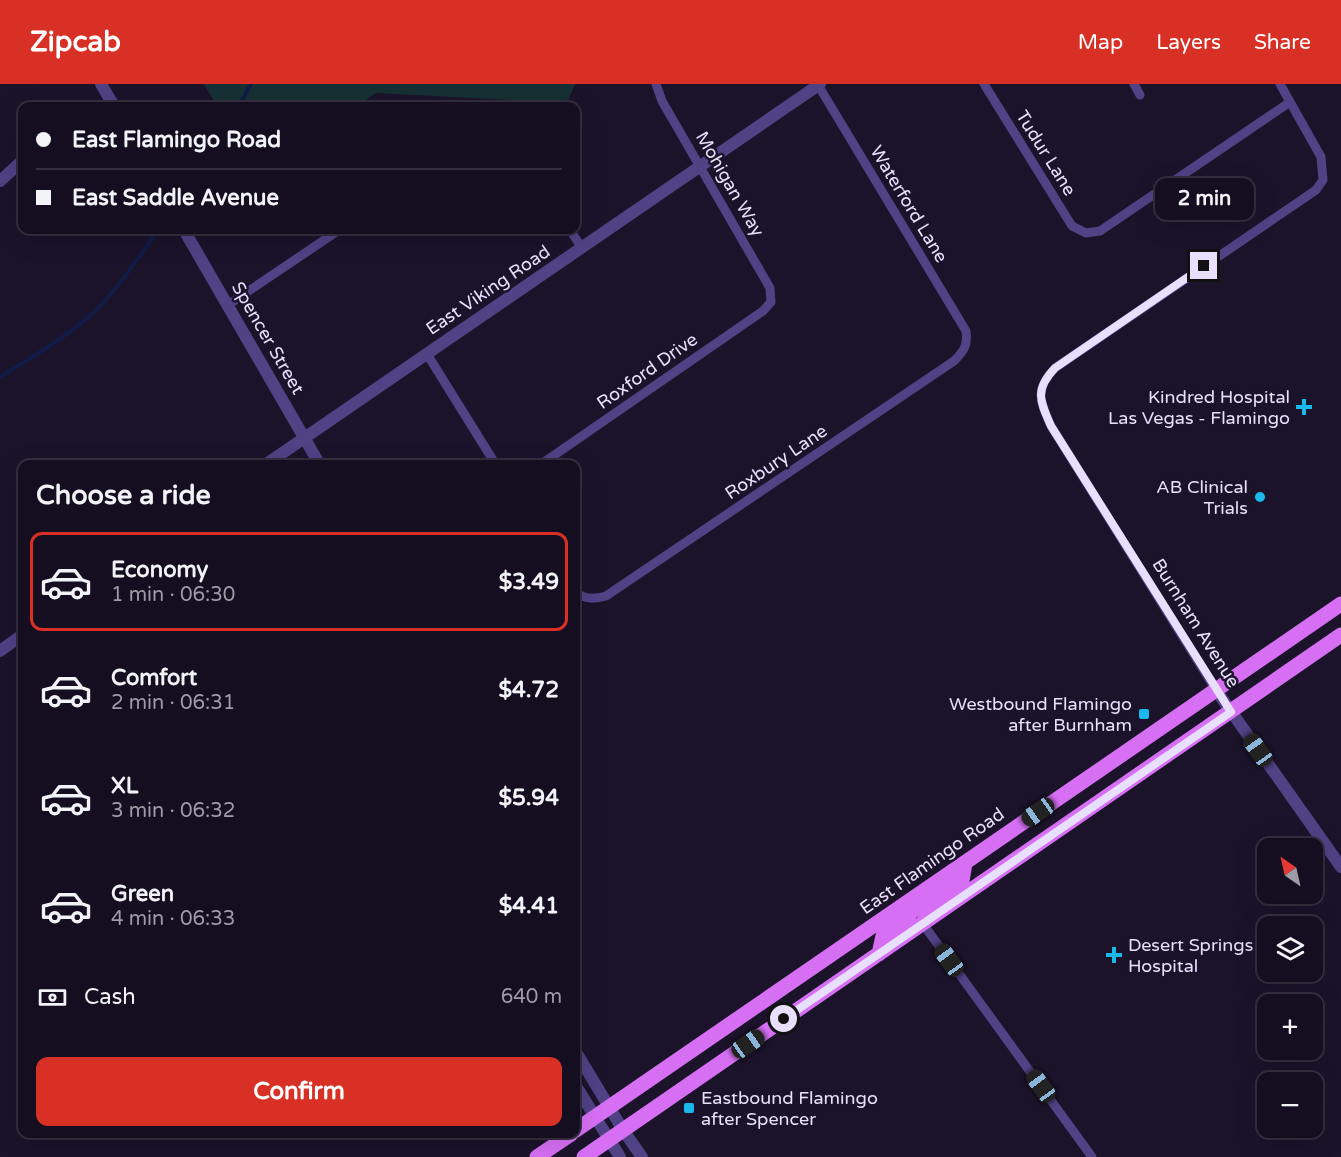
<!DOCTYPE html>
<html lang="en">
<head>
<meta charset="utf-8">
<style>
	:root { --surface:#140e20; --page:#1d1729; --text:#f1f3f6; --muted:#9d9ca5; --line:#332e3e; --accent:#d93025 }
	body { margin:0; font-family:"Varela Round",sans-serif; background:var(--page); color:var(--text); height:100vh; display:flex; flex-direction:column; font-size:22px; white-space:nowrap }
	* { box-sizing:border-box; margin:0 }
	p { font-size:20px; color:var(--muted) }
	.icon { flex:none; width:33px; height:33px; fill:none; stroke:currentColor; stroke-width:2; stroke-linecap:round; stroke-linejoin:round }
	.map { position:relative; flex:1; overflow:hidden }
	.side { position:absolute; left:18px; top:376px; width:562px; height:678px; display:flex; flex-direction:column; background:var(--surface); border-radius:12px; box-shadow:0 6px 24px #0002,0 0 0 2px var(--line) }
	.side>* { flex:none }
	.top-card { position:absolute; left:18px; top:18px; width:562px; height:132px; border-radius:12px; box-shadow:0 6px 24px #0002,0 0 0 2px var(--line); display:grid; align-content:center; height:132px; padding:0 18px; background:var(--surface) }
	.needle { width:39px; rotate:326deg }
	.tools { position:absolute; left:1257px; top:754px; display:grid; gap:12px }
	.tools a { display:grid; place-items:center; width:66px; height:66px; border-radius:12px; background:var(--surface); box-shadow:0 6px 24px #0002,0 0 0 2px var(--line); font-size:30px }
	.end { position:absolute; width:27px; height:27px; margin:-14px; border:8px solid #e7dffc; background:#111; box-shadow:0 0 0 3px #111 }
	.from { border-radius:50% }
	.bubble { position:absolute; height:42px; border-radius:12px; background:var(--surface); box-shadow:0 6px 24px #0002,0 0 0 2px var(--line); font-size:20px; font-weight:700; line-height:42px; text-align:center }
	.car { position:absolute; width:18px; height:36px; margin:-18px -9px; border-radius:8px; box-shadow:0 0 4px 2px #0007; background:linear-gradient(#222 24%,#8ab4d8 0 40%,#222 0 76%,#8ab4d8 0 86%,#222 0) }
	.top-card b { display:flex; align-items:center; gap:21px; height:57px; font-size:22px }
	.top-card b+b { border-top:2px solid var(--line) }
	.top-card i { width:15px; height:15px; background:var(--text) }
	ul { padding:0; list-style:none }
	li { display:flex; align-items:center; gap:18px; height:99px; margin:0 12px 9px; padding:0 6px; border:3px solid transparent; border-radius:12px }
	li div { flex:1 }
	li b { display:block; font-size:22px }
	li em { font-style:normal; font-weight:700 }
	li.active { border-color:var(--accent) }
	li>.icon { width:54px; height:54px; stroke-width:1.5 }
	h2 { padding:0 18px; font-size:27px; line-height:72px }
	.pay { display:flex; align-items:center; gap:15px; height:66px; padding:0 18px; font-size:22px }
	.pay p { margin-inline-start:auto }
	.primary-button { display:flex; gap:12px; margin-top:auto; padding:12px 18px }
	.primary-button a { flex:1; height:69px; border-radius:12px; background:var(--accent); color:#fff; font-size:24px; font-weight:700; line-height:69px; text-align:center }
	header { display:flex; align-items:center; gap:36px; box-sizing:border-box; height:84px; padding:0 30px; background:var(--accent); color:#fff }
	header strong { font-size:28px }
	nav { display:flex; gap:33px; margin-inline-start:auto; font-size:21px }
	.map>svg:first-child { display:block }
</style>
</head>
<body>
<header>
<strong>Zipcab</strong>
<nav><a>Map</a><a>Layers</a><a>Share</a></nav>
</header>
<div class="map">
<svg width="1341" height="1073" viewBox="0 0 1341 1073">
	<rect width="100%" height="100%" fill="#1b132a"/>
	<path fill="#173034" d="M204,0H575L567,19L376,9L357,22H242L214,17Z"/>
	<g fill="none" stroke-linecap="round" stroke-linejoin="round">
		<path stroke="#101b47" stroke-width="4" d="M239,22L251,0
			M0,293C35,271 73,250 102,220C123,197 141,171 158,146"/>
		<path stroke="#4f4285" stroke-width="9" d="M984,0L1072,142L1086,149L1100,147L1290,18
			M1134,0L1140,11
			M570,146L582,164
			M228,221L339,146
			M427,270L496,381
			M540,381L763,227L771,218L770,204L662,17L656,0
			M576,508C585,516 595,515 606,512L954,277C964,267 968,261 966,247L818,1
			M1216,606L1051,342C1040,317 1034,306 1055,284L1316,106L1323,96L1321,73L1280,0
			M923,840L1092,1073"/>
		<path stroke="#4f4285" stroke-width="12" d="M101,0L114,22
			M0,97L22,77
			M184,146L320,381
			M265,381L820,0
			M0,567L22,551
			M1216,606L1341,783
			M576,968L623,1046L642,1073
			M576,1002L620,1073"/>
		<path stroke="#d66ff4" stroke-width="15" d="M923,839L932,818L962,797L965,779
			M879,870L883,852L907,835L921,812
			M576,1046L1341,520
			M537,1073L571,1050
			M584,1073L1341,551"/>
	</g>
	<g fill="none" stroke-linecap="round" stroke-linejoin="round">
		<path stroke="#e7dffc" stroke-width="8" d="M784,935L1231,628L1051,342C1040,317 1034,306 1055,284L1204,182"/>
	</g>
	<g fill="#1ab8ed" stroke="#1b132a" stroke-width="2">
		<path d="M1301 314h6v6h6v6h-6v6h-6v-6h-6v-6h6z"/>
		<circle cx="1260" cy="413" r="6"/>
		<rect x="1138" y="624" width="12" height="12" rx="3"/>
		<path d="M1111 862h6v6h6v6h-6v6h-6v-6h-6v-6h6z"/>
		<rect x="683" y="1018" width="12" height="12" rx="3"/>
	</g>
	<g text-anchor="middle" stroke-width="5" stroke-linejoin="round" paint-order="stroke">
		<g font-size="18" fill="#e7dffc" stroke="#1b132a">
			<text transform="translate(1046 69) rotate(58)" y="6">Tudur Lane</text>
			<text transform="translate(730 100) rotate(60)" y="6">Mohigan Way</text>
			<text transform="translate(909 120) rotate(59)" y="6">Waterford Lane</text>
			<text transform="translate(488 206) rotate(-34)" y="6">East Viking Road</text>
			<text transform="translate(268 254) rotate(60)" y="6">Spencer Street</text>
			<text transform="translate(647 287) rotate(-35)" y="6">Roxford Drive</text>
			<text transform="translate(776 378) rotate(-34)" y="6">Roxbury Lane</text>
			<text transform="translate(1196 539) rotate(58)" y="6">Burnham Avenue</text>
			<text transform="translate(932 777) rotate(-35)" y="6">East Flamingo Road</text>
		</g>
		<g font-size="18" fill="#e7dffc" stroke="#1b132a" text-anchor="end">
			<text x="1290" y="319">Kindred Hospital<tspan x="1290" dy="21">Las Vegas - Flamingo</tspan></text>
			<text x="1248" y="409">AB Clinical<tspan x="1248" dy="21">Trials</tspan></text>
			<text x="1132" y="626">Westbound Flamingo<tspan x="1132" dy="21">after Burnham</tspan></text>
			<text x="1128" y="867" text-anchor="start">Desert Springs<tspan x="1128" dy="21">Hospital</tspan></text>
			<text x="701" y="1020" text-anchor="start">Eastbound Flamingo<tspan x="701" dy="21">after Spencer</tspan></text>
		</g>
	</g>
</svg>
<div class="tools">
<a><svg class="needle" viewBox="-14 -14 28 28"><path d="M0-13l5 13h-10z" fill="#e53935"/><path d="M0 13l5-13h-10z" fill="#9d9ca5"/></svg></a>
<a><svg class="icon" aria-label="layers" viewBox="0 0 24 24"><path d="M12 4l9 5-9 5-9-5zM3 14l9 5 9-5"/></svg></a>
<a>+</a>
<a>−</a>
</div>
<i class="end from" style="left:784px;top:935px"></i>
<i class="end" style="left:1204px;top:182px"></i>
<div class="bubble" style="left:1155px;top:94px;width:99px">2 min</div>
<i class="car" style="left:1258px;top:666px;rotate:325deg"></i>
<i class="car" style="left:1038px;top:728px;rotate:235deg"></i>
<i class="car" style="left:949px;top:876px;rotate:324deg"></i>
<i class="car" style="left:748px;top:960px;rotate:55deg"></i>
<i class="car" style="left:1041px;top:1002px;rotate:324deg"></i>
<div class="top-card">
<b><i class="from"></i>East Flamingo Road</b>
<b><i></i>East Saddle Avenue</b>
</div>
<section class="side">
<h2>Choose a ride</h2>
<ul>
<li class="active"><svg class="icon" aria-label="car" viewBox="0 0 24 24"><path d="M5 17H2v-5l4-1 3-4h7l3 4 3 1v5h-3M9 17h6M6 11h13"/><circle cx="7" cy="17" r="2"/><circle cx="17" cy="17" r="2"/></svg><div><b>Economy</b><p>1 min · 06:30</p></div><em>$3.49</em></li>
<li><svg class="icon" aria-label="car" viewBox="0 0 24 24"><path d="M5 17H2v-5l4-1 3-4h7l3 4 3 1v5h-3M9 17h6M6 11h13"/><circle cx="7" cy="17" r="2"/><circle cx="17" cy="17" r="2"/></svg><div><b>Comfort</b><p>2 min · 06:31</p></div><em>$4.72</em></li>
<li><svg class="icon" aria-label="car" viewBox="0 0 24 24"><path d="M5 17H2v-5l4-1 3-4h7l3 4 3 1v5h-3M9 17h6M6 11h13"/><circle cx="7" cy="17" r="2"/><circle cx="17" cy="17" r="2"/></svg><div><b>XL</b><p>3 min · 06:32</p></div><em>$5.94</em></li>
<li><svg class="icon" aria-label="car" viewBox="0 0 24 24"><path d="M5 17H2v-5l4-1 3-4h7l3 4 3 1v5h-3M9 17h6M6 11h13"/><circle cx="7" cy="17" r="2"/><circle cx="17" cy="17" r="2"/></svg><div><b>Green</b><p>4 min · 06:33</p></div><em>$4.41</em></li>
</ul>
<div class="pay"><svg class="icon" aria-label="cash" viewBox="0 0 24 24"><path d="M3 7h18v10H3z"/><circle cx="12" cy="12" r="2"/></svg>Cash<p>640 m</p></div>
<div class="primary-button"><a>Confirm</a></div>
</section>
</div>
</body>
</html>
